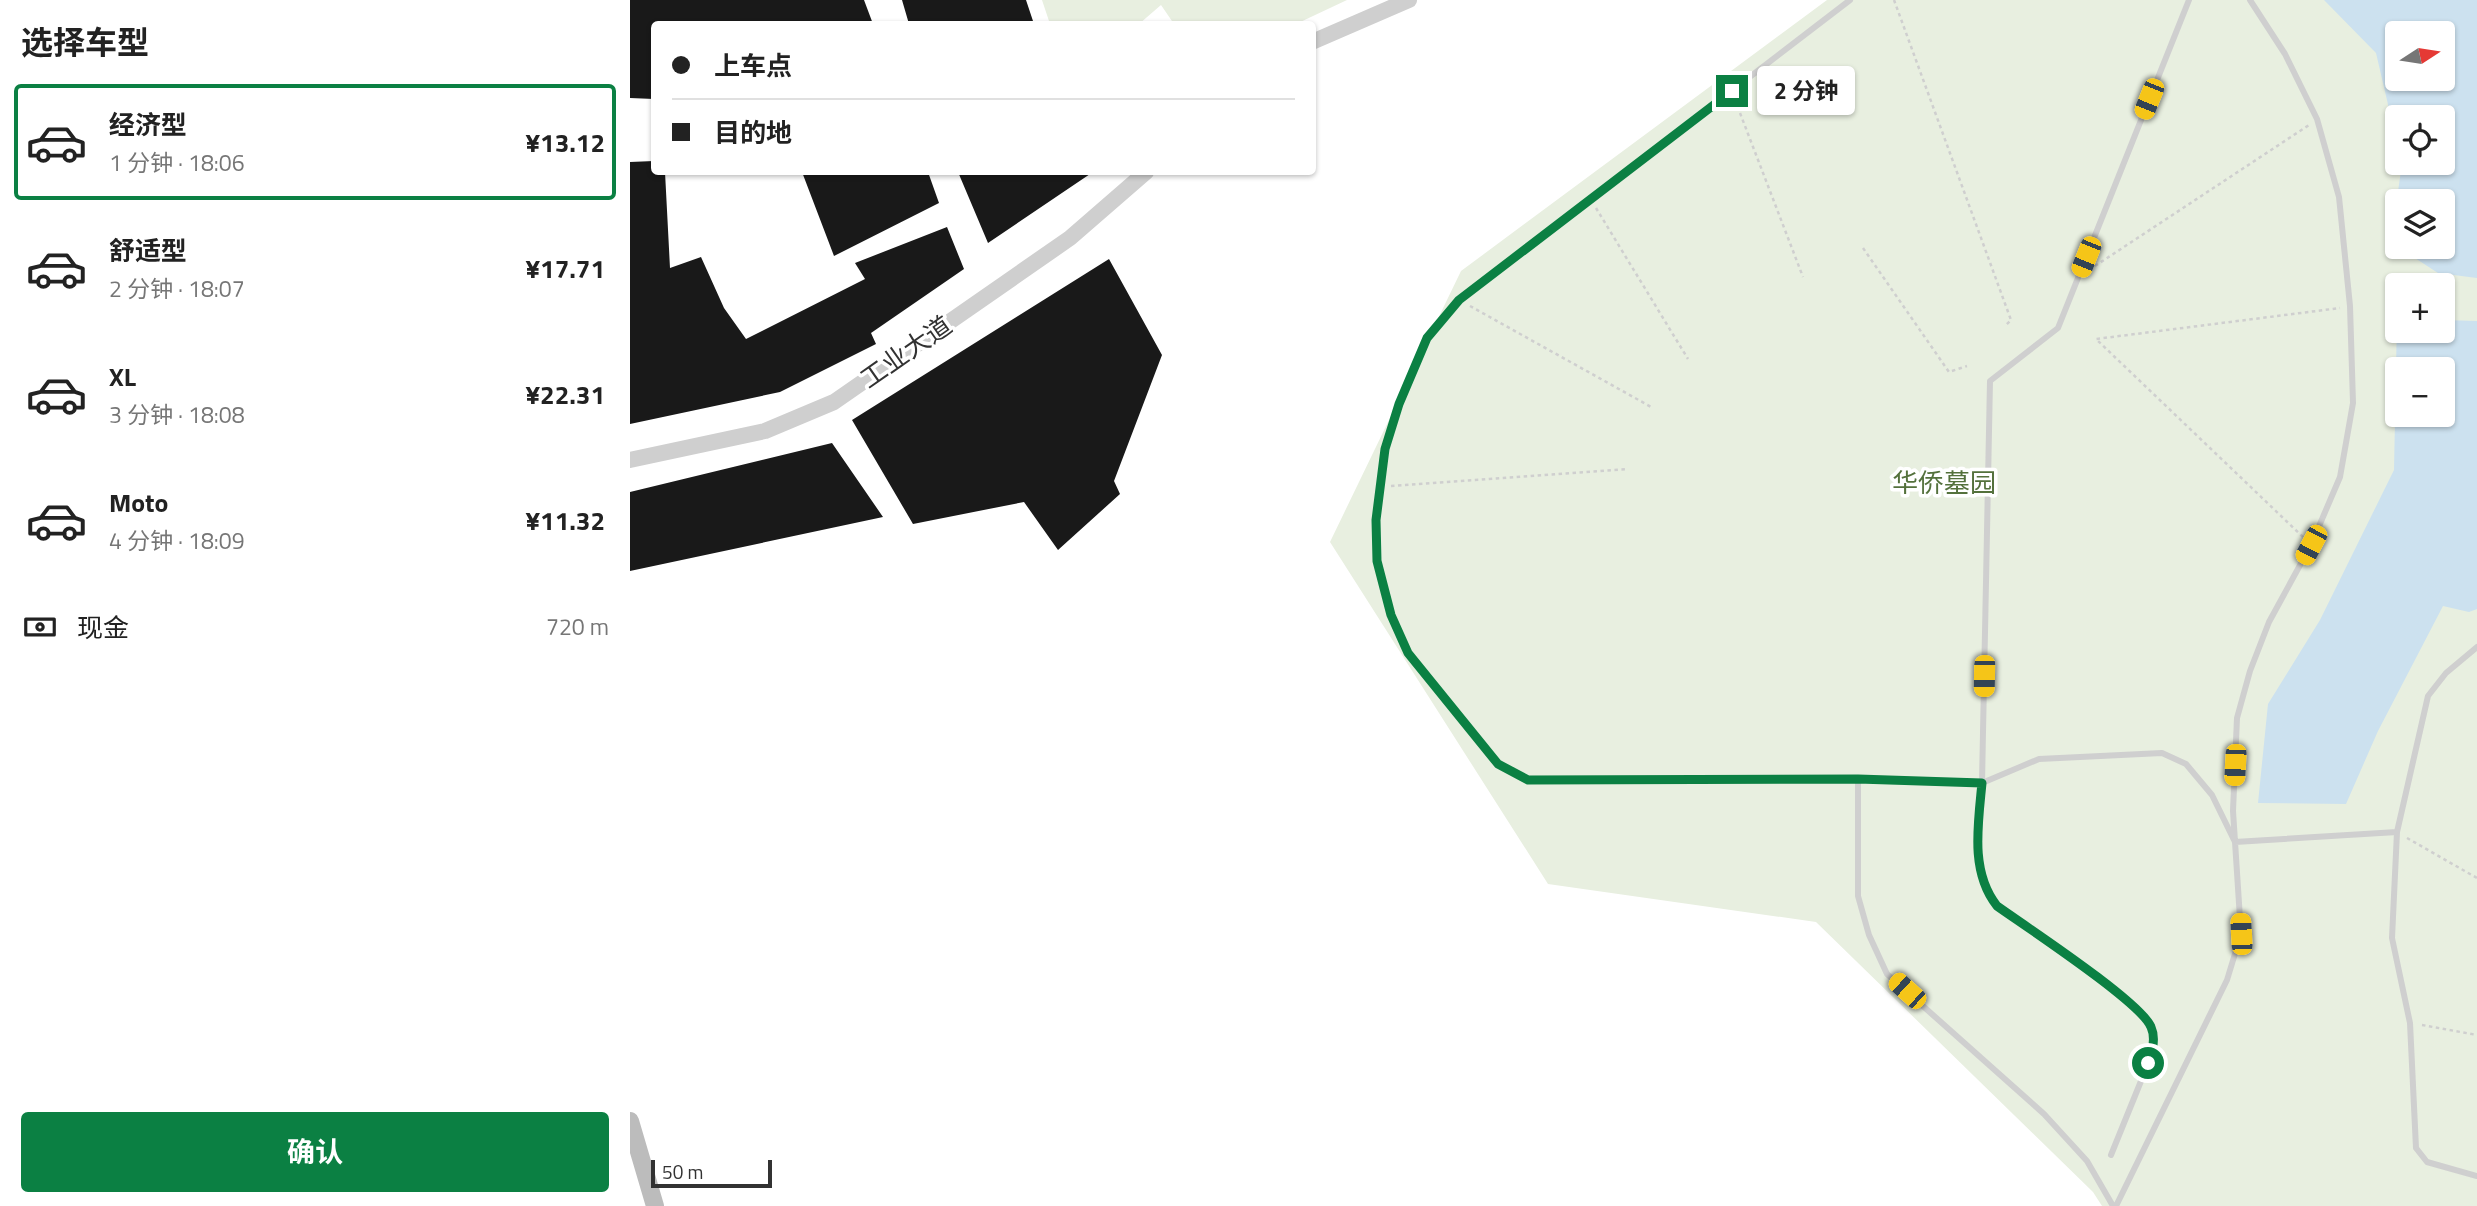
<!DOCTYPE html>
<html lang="zh">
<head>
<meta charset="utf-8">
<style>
	:root { --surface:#fff; --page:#f2f2f2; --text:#222; --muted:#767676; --line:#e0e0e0; --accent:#0b8043 }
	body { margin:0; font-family:"Titillium Web","Noto Sans SC",sans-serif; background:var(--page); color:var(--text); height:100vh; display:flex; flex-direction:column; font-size:26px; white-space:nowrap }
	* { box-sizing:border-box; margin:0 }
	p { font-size:23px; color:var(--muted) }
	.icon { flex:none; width:38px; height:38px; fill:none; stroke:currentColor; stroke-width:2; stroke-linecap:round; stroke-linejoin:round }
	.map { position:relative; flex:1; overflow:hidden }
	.panel { display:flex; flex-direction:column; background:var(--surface); width:630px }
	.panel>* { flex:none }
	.guide { position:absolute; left:21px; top:21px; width:665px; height:154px; border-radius:7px; box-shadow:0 2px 5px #0004; display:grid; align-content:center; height:154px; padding:0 21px; background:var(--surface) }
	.needle { width:46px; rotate:78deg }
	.buttons { position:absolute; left:1755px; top:21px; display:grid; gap:14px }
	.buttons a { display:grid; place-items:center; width:70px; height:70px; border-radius:7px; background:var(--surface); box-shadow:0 2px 5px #0004; font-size:35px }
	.scale { position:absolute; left:21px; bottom:18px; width:121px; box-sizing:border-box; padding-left:7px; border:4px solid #323232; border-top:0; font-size:19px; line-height:24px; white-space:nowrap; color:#323232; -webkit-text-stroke:5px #fff; paint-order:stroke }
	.end { position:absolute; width:32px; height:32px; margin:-16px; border:9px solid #0b8043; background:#fff; box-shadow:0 0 0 4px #fff }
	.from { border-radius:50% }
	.bubble { position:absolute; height:49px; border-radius:7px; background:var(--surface); box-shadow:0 2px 5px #0004; font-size:23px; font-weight:700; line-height:49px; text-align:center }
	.car { position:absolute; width:21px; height:42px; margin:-21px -10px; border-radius:9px; box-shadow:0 0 5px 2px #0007; background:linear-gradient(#f5c518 24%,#345 0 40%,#f5c518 0 76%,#345 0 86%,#f5c518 0) }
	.guide b { display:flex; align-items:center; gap:24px; height:66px; font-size:26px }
	.guide b+b { border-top:2px solid var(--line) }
	.guide i { width:18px; height:18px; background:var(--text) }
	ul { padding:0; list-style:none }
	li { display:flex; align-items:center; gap:21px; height:116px; margin:0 14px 10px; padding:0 7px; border:4px solid transparent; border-radius:7px }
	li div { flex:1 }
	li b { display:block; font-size:26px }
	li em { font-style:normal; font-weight:700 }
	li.current { border-color:var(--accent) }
	li>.icon { width:63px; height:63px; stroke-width:1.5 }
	h2 { padding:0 21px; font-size:32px; line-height:84px }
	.pay { display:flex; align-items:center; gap:18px; height:77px; padding:0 21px; font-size:26px }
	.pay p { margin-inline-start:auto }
	.cta { display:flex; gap:14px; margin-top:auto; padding:14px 21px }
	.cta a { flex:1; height:80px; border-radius:7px; background:var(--accent); color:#fff; font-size:28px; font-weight:700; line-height:80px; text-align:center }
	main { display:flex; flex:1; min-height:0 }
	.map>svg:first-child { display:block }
</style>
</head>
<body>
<main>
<section class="panel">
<h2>选择车型</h2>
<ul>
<li class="current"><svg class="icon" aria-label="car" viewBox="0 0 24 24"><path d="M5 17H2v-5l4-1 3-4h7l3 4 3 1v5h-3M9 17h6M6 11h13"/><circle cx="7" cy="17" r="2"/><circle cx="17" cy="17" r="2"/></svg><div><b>经济型</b><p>1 分钟 · 18:06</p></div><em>¥13.12</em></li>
<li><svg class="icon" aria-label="car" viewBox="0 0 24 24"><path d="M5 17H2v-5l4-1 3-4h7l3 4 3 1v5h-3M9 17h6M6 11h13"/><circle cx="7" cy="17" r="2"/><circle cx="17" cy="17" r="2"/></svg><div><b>舒适型</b><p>2 分钟 · 18:07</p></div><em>¥17.71</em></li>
<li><svg class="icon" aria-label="car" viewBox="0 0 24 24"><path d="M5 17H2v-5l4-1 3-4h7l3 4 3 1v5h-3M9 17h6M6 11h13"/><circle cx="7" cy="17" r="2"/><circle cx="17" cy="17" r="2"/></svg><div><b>XL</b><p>3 分钟 · 18:08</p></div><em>¥22.31</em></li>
<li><svg class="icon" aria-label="car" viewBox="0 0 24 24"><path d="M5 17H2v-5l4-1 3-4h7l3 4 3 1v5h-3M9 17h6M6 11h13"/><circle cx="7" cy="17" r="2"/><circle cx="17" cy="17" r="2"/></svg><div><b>Moto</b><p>4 分钟 · 18:09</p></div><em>¥11.32</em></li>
</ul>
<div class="pay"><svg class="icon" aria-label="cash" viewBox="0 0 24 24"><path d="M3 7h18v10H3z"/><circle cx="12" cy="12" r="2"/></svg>现金<p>720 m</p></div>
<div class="cta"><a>确认</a></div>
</section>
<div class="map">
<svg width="1847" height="1206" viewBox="0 0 1847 1206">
	<rect width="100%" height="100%" fill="#fff"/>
	<path fill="#e8efe0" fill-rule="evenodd" d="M412,0H717L666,24H544L531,5L509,24H420Z
		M1197,0H1847V1206H1472L1463,1192L1186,922L918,884L700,542L831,271ZM1768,33H1813V79H1768ZM1768,117H1813V163H1768ZM1768,201H1813V247H1768ZM1768,285H1813V331H1768ZM1768,369H1813V415H1768Z"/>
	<path fill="#cce1ef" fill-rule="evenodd" d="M1694,0H1847V278L1808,273L1768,247H1813V201H1768L1767,246L1761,242L1772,163H1813V117H1768L1767,143L1746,53ZM1768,33H1813V79H1768Z
		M1767,318L1768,331H1813V320L1847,321V609L1839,612L1813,606L1748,731L1716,804L1628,803L1638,704L1690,620L1764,470ZM1768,369H1813V415H1768Z"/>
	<path fill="#191919" d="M0,0H234L243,24H24V99L0,98Z
		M272,0H396L404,24H279Z
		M24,161V172H35L40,268L71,257L94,308L116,339L235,279L225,263L317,227L334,269L241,333L246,344L150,392L0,424V162Z
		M172,172H298L309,203L204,256Z
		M328,172H463L358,243Z
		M479,259L532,355L484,481L490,494L428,550L394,502L283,524L222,420Z
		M202,443L253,517L0,571V492Z"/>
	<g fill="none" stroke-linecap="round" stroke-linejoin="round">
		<path stroke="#cfcfcf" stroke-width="2.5" stroke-dasharray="3.5 3.5" stroke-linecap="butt" d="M1264,0L1381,320L1375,326
			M1105,100L1173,277
			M966,208L1058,359
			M1233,248L1319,372L1337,366
			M1465,266L1679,125
			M840,306L1023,408
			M761,486L998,469
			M1673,537L1466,339L1710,308
			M1777,838L1847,878
			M1792,1025L1847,1035"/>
		<path stroke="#cfcfcf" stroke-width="6" d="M1220,0L829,300L797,338L769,404L755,449L746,520L747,561L761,615L778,653L868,764L899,780L1228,779L1352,783L1409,759L1532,753L1556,764L1582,795L1605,842L1767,832
			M1847,647L1816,673L1798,696L1767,832L1762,938L1780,1023L1786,1148L1797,1162L1847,1176
			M1228,779V896L1239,935L1257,974L1414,1114L1457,1161L1483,1206
			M1481,1155L1524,1049L1522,1026L1500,1002L1367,906C1339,872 1348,825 1352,783L1360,381L1428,328L1559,0
			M1486,1206L1597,980L1611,934L1603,811L1607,718L1620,671L1639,622L1681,545L1710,477L1723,403L1720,306L1709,197L1687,119L1655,54L1620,0"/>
		<path stroke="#cfcfcf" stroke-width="16" d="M682,42L779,0
			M0,460L135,431L204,402L440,238L516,172"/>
		<path stroke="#bcbcbc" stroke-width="18" d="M0,1121L25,1206"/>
	</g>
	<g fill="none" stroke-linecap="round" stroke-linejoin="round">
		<path stroke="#0b8043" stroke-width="9" d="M1102,91L829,300L797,338L769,404L755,449L746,520L747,561L761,615L778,653L868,764L898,780L1228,779L1352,783C1348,825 1340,872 1367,906C1395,926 1511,1002 1521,1027C1526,1038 1522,1053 1518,1063"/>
	</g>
	<g text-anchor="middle" stroke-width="7" stroke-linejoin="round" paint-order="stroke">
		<g font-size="26" fill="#323232" stroke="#fff">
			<text transform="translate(276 352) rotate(-35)" y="9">工业大道</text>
		</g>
		<g font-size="26" fill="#54713c" stroke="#fff">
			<text x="1314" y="492">华侨墓园</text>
		</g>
	</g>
</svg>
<div class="buttons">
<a><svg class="needle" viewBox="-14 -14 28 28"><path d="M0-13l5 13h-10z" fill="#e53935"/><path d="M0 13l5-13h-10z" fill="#767676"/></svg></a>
<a><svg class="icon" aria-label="locate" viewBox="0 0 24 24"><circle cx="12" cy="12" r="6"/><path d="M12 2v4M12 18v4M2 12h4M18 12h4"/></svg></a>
<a><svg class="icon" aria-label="layers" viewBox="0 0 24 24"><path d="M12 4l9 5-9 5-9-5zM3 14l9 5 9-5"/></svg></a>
<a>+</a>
<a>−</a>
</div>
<div class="scale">50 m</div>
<i class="end from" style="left:1518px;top:1063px"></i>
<i class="end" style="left:1102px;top:91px"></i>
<div class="bubble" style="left:1127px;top:66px;width:98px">2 分钟</div>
<i class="car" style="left:1519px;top:99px;rotate:202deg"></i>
<i class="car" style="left:1456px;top:257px;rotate:202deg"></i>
<i class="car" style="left:1681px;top:545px;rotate:208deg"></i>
<i class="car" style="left:1354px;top:676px;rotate:181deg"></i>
<i class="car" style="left:1605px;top:765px;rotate:183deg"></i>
<i class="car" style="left:1611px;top:934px;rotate:357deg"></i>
<i class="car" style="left:1277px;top:991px;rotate:312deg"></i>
<div class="guide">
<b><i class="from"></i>上车点</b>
<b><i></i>目的地</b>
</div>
</div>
</main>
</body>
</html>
